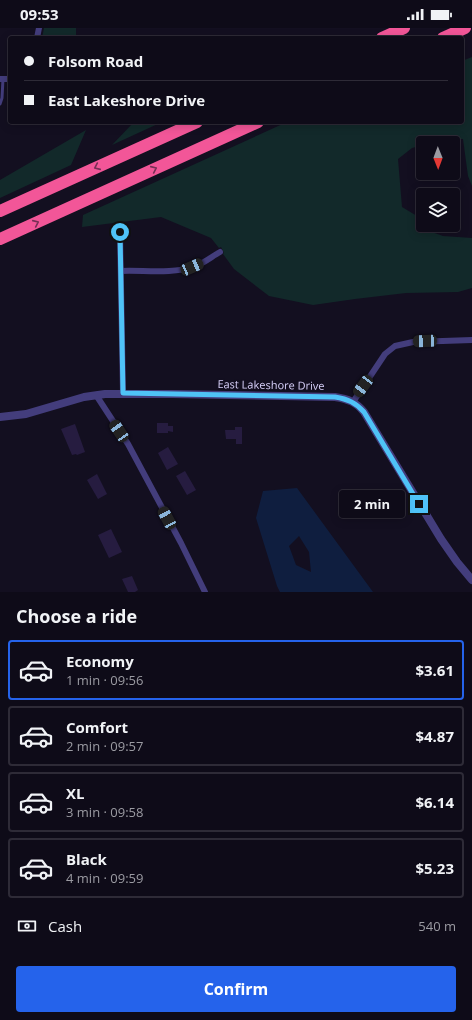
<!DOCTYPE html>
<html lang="en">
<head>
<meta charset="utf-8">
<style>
	:root { --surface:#0e0b18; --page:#171421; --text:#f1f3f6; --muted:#9b9ba2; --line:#2e2b37; --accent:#2563eb }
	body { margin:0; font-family:"Open Sans",sans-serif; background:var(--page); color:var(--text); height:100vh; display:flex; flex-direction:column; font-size:15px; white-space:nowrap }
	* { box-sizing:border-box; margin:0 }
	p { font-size:13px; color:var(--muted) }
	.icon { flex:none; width:22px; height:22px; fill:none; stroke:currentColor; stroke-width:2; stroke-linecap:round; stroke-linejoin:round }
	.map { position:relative; height:564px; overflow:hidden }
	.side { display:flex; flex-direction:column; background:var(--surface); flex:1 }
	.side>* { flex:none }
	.guide { position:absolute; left:8px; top:8px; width:456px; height:88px; border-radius:4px; box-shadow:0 2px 10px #0003,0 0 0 1px var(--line); display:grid; align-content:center; height:88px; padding:0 16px; background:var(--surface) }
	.needle { width:26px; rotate:179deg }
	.buttons { position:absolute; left:416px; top:108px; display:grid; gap:8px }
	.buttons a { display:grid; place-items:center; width:44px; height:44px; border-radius:4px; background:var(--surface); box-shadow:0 2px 10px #0003,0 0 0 1px var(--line); font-size:20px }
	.end { position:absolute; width:18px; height:18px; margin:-9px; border:5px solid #4fc3f7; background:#111; box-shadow:0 0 0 2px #111 }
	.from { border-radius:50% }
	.bubble { position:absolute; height:28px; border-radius:4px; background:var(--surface); box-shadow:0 2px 10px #0003,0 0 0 1px var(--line); font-size:13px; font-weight:700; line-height:28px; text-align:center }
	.car { position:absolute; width:12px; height:24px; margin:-12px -6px; border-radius:5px; box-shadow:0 0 3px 1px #0007; background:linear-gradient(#222 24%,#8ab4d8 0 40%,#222 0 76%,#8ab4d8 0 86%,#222 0) }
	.guide b { display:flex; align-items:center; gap:14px; height:38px; font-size:15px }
	.guide b+b { border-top:1px solid var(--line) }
	.guide i { width:10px; height:10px; background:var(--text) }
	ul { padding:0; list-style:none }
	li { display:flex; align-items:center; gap:12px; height:60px; margin:0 8px 6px; padding:0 8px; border:2px solid var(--line); border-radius:4px }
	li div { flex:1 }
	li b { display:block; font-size:15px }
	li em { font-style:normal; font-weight:700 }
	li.active { border-color:var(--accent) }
	li>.icon { width:36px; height:36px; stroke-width:1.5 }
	h2 { padding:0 16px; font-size:18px; line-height:48px }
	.pay { display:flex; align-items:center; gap:10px; height:44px; padding:0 16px; font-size:15px }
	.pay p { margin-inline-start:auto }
	.cta { display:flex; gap:8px; margin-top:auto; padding:8px 16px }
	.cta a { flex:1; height:46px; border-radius:4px; background:var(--accent); color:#fff; font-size:16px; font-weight:700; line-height:46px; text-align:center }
	.status { display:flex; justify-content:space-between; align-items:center; height:28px; padding:0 20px; background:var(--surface); direction:ltr }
	.status svg { height:11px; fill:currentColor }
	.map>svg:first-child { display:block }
</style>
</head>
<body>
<div class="status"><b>09:53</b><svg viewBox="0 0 49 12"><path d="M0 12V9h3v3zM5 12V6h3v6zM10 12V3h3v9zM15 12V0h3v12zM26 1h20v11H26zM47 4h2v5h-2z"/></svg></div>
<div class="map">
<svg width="472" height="564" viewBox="0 0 472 564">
	<rect width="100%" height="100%" fill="#130f20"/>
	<path fill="#12292a" d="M44,0H76V10H42Z
		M472,29V158L468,148L463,111L438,112L429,115H423V117L412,120L398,131L402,179L417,188L426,202L443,208L472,210V260L458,264L406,265L355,271L313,277L269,268L234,241L223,226L224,225L221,219L219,220L211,210L161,189L82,199L83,187L287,94H462V33Z
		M134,94H162L112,117Z
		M86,102L71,137L0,170V152Z"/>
	<path fill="#0f1e3f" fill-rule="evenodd" d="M297,460L373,564H280L277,558L256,490L263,463ZM299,508L309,524L311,544L296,537L289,518Z"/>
	<path fill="#261c40" d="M157,395H168V398H173V404L168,403V405H157Z
		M75,396L85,424L77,427L76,426L72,427L61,401Z
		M235,399H242V416H236V411H226L225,402H235Z
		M168,419L178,436L167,442L158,425Z
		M185,443L196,462L187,467L176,448Z
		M97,446L107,466L98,471L87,452Z
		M111,501L122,524L109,530L98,507Z
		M132,548L138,562L135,564H128L122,551Z"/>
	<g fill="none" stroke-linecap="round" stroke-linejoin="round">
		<path stroke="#433d7c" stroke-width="3" d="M0,76L2,70L3,51"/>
		<path stroke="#433d7c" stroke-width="6" d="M37,10L39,0
			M0,51H10
			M120,204L123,365
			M121,243C143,242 172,246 193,239C203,236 211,229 220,224
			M96,367L128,416L181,515L205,564
			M353,374L385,326L395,318L413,314L472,312"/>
		<path stroke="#433d7c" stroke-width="8" d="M0,389L26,386L84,369L105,366H172L335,369C348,371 356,374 364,384L441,511L457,534L472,552"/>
		<path stroke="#f25698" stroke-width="12" d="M382,10L404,0
			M443,10L465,0
			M0,183L197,94
			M0,211L258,94"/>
	</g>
	<defs><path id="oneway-chevron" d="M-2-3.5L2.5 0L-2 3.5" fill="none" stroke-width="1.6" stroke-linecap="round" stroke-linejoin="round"/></defs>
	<g stroke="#772f56">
		<use href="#oneway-chevron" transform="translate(97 139) rotate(156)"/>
		<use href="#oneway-chevron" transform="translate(154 141) rotate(-24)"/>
		<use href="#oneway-chevron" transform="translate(36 195) rotate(-24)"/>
	</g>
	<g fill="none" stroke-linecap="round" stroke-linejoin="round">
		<path stroke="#4fc3f7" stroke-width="5" d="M120,204L123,365L335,369C348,371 356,375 364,384L419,476"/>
	</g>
	<g text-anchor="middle" stroke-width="3.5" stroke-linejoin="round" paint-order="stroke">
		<g font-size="11" fill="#d9d2fc" stroke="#130f20">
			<text transform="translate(271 357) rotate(1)" y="4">East Lakeshore Drive</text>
		</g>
	</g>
</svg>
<div class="buttons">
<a><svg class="needle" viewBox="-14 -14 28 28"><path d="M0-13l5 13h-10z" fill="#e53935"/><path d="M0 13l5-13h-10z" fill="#9b9ba2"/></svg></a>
<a><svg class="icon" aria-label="layers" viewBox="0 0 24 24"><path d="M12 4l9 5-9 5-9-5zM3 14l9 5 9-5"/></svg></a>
</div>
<i class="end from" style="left:120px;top:204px"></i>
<i class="end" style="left:419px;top:476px"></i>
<div class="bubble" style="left:339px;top:462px;width:66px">2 min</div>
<i class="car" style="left:192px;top:239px;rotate:67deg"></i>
<i class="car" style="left:425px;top:313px;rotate:268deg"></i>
<i class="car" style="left:363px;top:358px;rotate:217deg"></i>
<i class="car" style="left:119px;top:403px;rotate:326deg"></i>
<i class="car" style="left:167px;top:490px;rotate:332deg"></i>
<div class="guide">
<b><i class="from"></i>Folsom Road</b>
<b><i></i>East Lakeshore Drive</b>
</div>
</div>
<section class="side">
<h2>Choose a ride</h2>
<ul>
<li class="active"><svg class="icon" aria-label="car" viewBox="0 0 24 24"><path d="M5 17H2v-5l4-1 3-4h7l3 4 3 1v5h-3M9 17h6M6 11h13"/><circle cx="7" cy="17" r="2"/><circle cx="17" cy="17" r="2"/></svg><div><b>Economy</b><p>1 min · 09:56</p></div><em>$3.61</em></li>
<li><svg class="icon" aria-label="car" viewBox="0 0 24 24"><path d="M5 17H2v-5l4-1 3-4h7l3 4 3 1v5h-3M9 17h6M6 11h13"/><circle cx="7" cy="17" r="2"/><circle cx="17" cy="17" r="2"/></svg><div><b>Comfort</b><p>2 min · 09:57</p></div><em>$4.87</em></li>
<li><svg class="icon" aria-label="car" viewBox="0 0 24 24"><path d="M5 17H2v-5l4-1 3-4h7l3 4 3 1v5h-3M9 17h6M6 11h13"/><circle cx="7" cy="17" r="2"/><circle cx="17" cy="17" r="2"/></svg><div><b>XL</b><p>3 min · 09:58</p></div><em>$6.14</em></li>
<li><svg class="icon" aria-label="car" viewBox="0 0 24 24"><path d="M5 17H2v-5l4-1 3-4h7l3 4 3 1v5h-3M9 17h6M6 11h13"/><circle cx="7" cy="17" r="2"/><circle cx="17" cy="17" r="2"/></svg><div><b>Black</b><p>4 min · 09:59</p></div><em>$5.23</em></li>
</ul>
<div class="pay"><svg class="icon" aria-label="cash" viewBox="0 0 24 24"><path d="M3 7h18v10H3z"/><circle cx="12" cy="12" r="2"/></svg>Cash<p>540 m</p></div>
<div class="cta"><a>Confirm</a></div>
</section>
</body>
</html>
